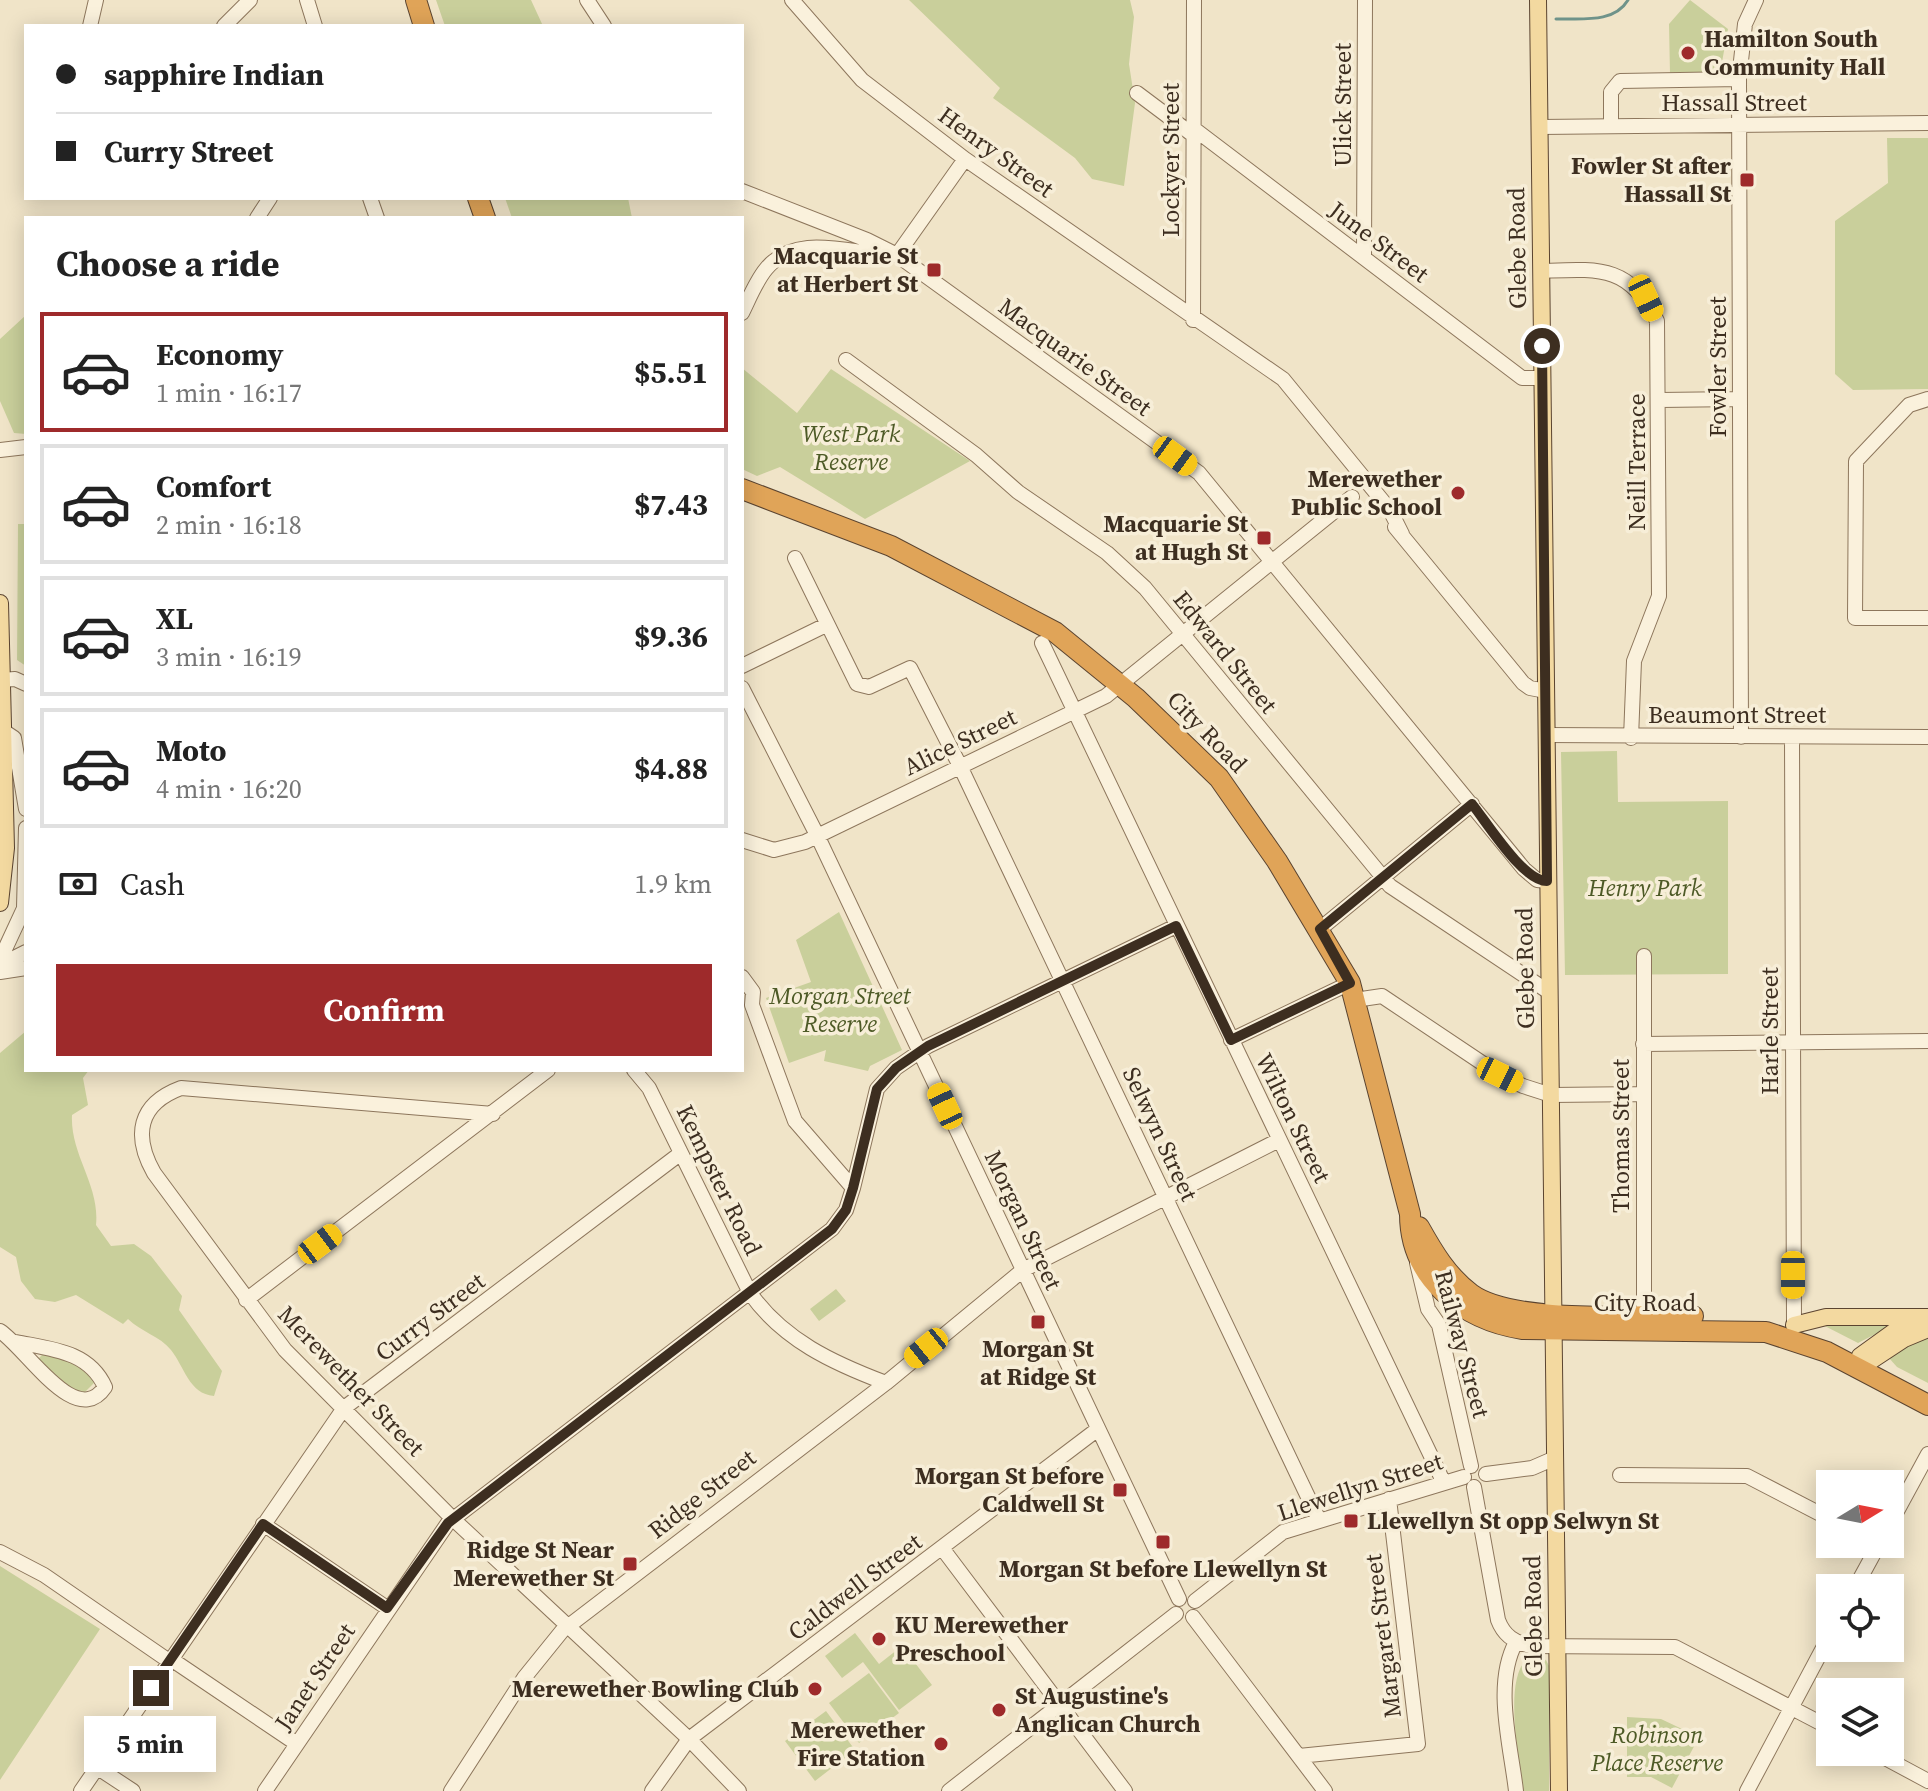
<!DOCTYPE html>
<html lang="en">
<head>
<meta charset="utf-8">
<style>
	:root { --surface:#fff; --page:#f6f6f6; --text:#222; --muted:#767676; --line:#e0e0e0; --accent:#9e2a2b }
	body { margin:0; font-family:"Source Serif 4",serif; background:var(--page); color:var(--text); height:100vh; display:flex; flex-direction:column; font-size:30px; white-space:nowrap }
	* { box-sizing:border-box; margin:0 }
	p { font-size:26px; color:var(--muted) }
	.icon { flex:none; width:44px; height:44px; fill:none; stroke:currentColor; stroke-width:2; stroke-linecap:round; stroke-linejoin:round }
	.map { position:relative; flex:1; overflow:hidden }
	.sheet { position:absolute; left:24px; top:216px; width:720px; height:856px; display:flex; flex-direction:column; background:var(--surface); border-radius:0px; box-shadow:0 4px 20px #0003 }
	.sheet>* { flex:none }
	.banner { position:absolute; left:24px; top:24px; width:720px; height:176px; border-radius:0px; box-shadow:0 4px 20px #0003; display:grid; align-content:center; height:176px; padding:0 32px; background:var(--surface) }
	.needle { width:52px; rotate:80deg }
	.buttons { position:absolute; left:1816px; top:1470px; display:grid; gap:16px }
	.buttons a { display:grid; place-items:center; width:88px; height:88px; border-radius:0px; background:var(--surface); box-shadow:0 4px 20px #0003; font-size:40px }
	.end { position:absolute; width:36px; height:36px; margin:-18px; border:10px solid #3d2e20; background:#fff; box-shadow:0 0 0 4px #fff }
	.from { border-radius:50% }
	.bubble { position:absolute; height:56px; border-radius:0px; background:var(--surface); box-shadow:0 4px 20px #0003; font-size:26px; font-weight:700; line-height:56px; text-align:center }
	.car { position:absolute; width:24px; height:48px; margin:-24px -12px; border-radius:10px; box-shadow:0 0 6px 2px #0007; background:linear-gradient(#f5c518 24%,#345 0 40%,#f5c518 0 76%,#345 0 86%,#f5c518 0) }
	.banner b { display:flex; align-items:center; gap:28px; height:76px; font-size:30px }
	.banner b+b { border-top:2px solid var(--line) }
	.banner i { width:20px; height:20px; background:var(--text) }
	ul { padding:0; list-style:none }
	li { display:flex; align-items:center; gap:24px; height:120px; margin:0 16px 12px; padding:0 16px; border:4px solid var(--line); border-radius:0px }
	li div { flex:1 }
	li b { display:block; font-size:30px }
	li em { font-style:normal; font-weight:700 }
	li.on { border-color:var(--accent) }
	li>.icon { width:72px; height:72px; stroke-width:1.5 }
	h2 { padding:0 32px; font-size:36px; line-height:96px }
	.pay { display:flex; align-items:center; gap:20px; height:88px; padding:0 32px; font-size:30px }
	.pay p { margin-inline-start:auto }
	.primary-button { display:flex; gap:16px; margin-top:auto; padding:16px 32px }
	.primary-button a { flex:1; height:92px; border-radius:0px; background:var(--accent); color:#fff; font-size:32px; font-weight:700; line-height:92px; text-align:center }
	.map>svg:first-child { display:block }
</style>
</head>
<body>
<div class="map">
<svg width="1928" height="1791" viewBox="0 0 1928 1791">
	<rect width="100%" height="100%" fill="#f0e4c8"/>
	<path fill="#c9cf9b" d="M436,0H531L543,26H445Z
		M909,0H1130L1134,17L1129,64L1135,103L1124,186L1092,179L1075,158L993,98L1000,88Z
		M1690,0L1728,29L1720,73L1670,74L1669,24Z
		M1887,138H1928V389L1853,390L1835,374V221L1888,183Z
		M505,198H628L632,218H512Z
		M26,315V434L14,433L0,401V339Z
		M742,368L797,413L831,369L970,461L865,519L780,467L757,476L742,469Z
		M18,524H26V666L17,660Z
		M1617,751L1618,802L1728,801V974L1565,975L1561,752Z
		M839,912L902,1050L870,1066L868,1071L824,1061L826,1050L789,1063L766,998L811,982L796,940Z
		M26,1031V1070H89L83,1078L88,1105L72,1115C70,1155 100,1185 96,1225L111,1246L134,1244L151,1256L182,1296L179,1310L222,1371L214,1396C189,1394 184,1366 171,1350C160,1336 141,1332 128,1319L123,1324L76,1295L55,1302L35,1299L21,1281L16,1257L0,1247V1053Z
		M836,1289L846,1301L819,1321L810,1309Z
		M1817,1322L1895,1324L1858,1343Z
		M1928,1335V1383L1897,1367L1889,1358V1353Z
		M44,1353L66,1356L97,1380L80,1397L38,1359Z
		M0,1566L100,1629L0,1780Z
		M855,1633L879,1664L902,1646L932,1685L899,1710L863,1662L842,1678L825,1656Z
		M1535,1655L1546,1660L1549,1666V1791H1523C1520,1762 1499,1664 1535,1655Z
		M869,1673L899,1713L859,1743L829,1703Z
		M826,1711L855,1750L815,1781L785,1741Z
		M1627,1717L1661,1719L1699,1737L1672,1788L1651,1777H1627Z"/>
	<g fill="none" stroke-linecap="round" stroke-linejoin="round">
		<path stroke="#6f938a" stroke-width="3" d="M1556,19C1580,18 1614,24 1628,0"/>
		<g stroke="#8d765c" stroke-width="16">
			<path id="minor" d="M307,0L315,26
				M587,0L604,26
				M792,0L862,80L965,159L1283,379L1390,510L1402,534
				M90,26L96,0
				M224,26L250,0
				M1137,93L1193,135
				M1611,126V92L1620,81L1739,79
				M1540,127L1928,123
				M1193,128L1522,378H1543
				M742,191L867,240L897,255L1199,473L1524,869L1537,880L1547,881
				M370,198L377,218
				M257,218L270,198
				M897,255L965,159
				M1364,258L1365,0
				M1541,271C1597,269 1630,264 1657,321L1659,596L1634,661L1631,738
				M742,313C749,299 756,281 766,269C798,230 855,256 897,255
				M1193,320L1194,0
				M846,360L976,455L1018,492L1107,553L1145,588L1390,886L1549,992
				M1928,399L1909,405L1856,461L1855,618H1928
				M1660,400L1739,399
				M0,450L26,447
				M1395,527L1523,683L1530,688L1546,691
				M795,558L857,684L869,687L910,668L960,766L1319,1520
				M1042,643L1443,1481
				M742,666L826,625
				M1,680L15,679L26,684
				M742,688L817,835L1179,1599
				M2,730L14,738L26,809
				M1546,735L1928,737
				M1741,737L1739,79L1745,24L1756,0
				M1792,737L1794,1325
				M742,840L774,850L805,842L1106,696L1352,497
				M24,908L26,828
				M1320,929L1472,804
				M0,960L26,904
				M0,965L26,952
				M0,972L26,968
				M742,977L753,992L752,1005L795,1121L853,1188
				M1355,1000L1382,996L1500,1075L1523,1086L1551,1095L1644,1094
				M1231,1040L1350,983
				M1643,1044L1928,1041
				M634,1070L649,1088L750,1293C783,1340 833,1363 886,1383
				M493,1114L181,1088C138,1104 133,1136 154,1173L285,1350L453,1519L689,1739L739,1791
				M1417,1263L1428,1309L1439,1325L1471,1466
				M246,1300L548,1070
				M1644,1315V956
				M0,1331C27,1349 76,1430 105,1387C89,1351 51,1349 16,1342
				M1486,1474L1532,1468L1555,1458
				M1620,1475L1747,1476L1830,1519
				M1474,1487L1498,1620C1504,1636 1515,1643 1531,1646L1675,1647L1830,1728
				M263,1524L387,1608
				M1890,1524L1928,1454
				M942,1548L1125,1791
				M0,1552L44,1575L169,1661
				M1855,1588L1879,1544
				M1195,1601L1283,1532L1464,1477
				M1193,1617L1325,1791
				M171,1659L297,1744
				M1874,1752L1928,1781
				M1299,1756L1418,1744L1389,1499
				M98,1768L133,1791
				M81,1791L344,1408L681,1153
				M265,1791L448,1523L832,1229L846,1210L853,1188L877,1089L896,1068L928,1046L1176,926
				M451,1791L524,1678L562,1631L886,1383L1023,1270L1279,1140
				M652,1791L689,1739L1098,1429
				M949,1791L1176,1614
				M1516,1791C1511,1746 1493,1684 1516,1642
				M1747,1791L1830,1635"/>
		</g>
		<g stroke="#5b4430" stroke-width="18">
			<path id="major" d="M1538,0L1559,1791
				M0,603L6,848L0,903
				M1914,1317L1860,1356V1368L1904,1339L1928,1329
				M1794,1325L1826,1317H1928"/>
		</g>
		<g stroke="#5b4430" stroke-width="22">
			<path id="highway" d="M416,0L424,26
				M478,198L485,218
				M742,489L891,546L1055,632L1136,698L1219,778L1277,861L1350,983L1410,1214C1410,1278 1463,1320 1523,1329L1766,1332L1827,1352L1928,1405
				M1419,1227C1433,1252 1447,1276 1471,1294C1514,1325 1637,1315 1693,1316"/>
		</g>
		<use href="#minor" stroke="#faf1dc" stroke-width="14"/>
		<use href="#major" stroke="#f3d9a0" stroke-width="16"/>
		<use href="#highway" stroke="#e0a458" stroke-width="20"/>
	</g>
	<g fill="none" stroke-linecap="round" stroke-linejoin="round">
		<path stroke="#3d2e20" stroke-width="10" d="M151,1688L263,1524L387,1608L448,1523L832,1229L846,1210L853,1188L877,1089L896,1068L928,1046L1176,926L1231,1040L1350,983L1320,929L1472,804C1488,824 1523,881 1547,881L1542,346"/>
	</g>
	<g fill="#9e2a2b" stroke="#f7eed8" stroke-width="3">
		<circle cx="1688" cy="53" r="8"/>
		<rect x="1739" y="172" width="16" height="16" rx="4"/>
		<rect x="926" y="262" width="16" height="16" rx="4"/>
		<circle cx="1458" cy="493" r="8"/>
		<rect x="1256" y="530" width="16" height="16" rx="4"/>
		<rect x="1030" y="1314" width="16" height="16" rx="4"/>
		<rect x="1112" y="1482" width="16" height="16" rx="4"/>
		<rect x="1343" y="1513" width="16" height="16" rx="4"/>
		<rect x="1155" y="1534" width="16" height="16" rx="4"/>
		<rect x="622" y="1556" width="16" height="16" rx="4"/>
		<circle cx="879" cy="1639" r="8"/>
		<circle cx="815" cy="1689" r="8"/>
		<circle cx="999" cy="1710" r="8"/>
		<circle cx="941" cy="1744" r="8"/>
	</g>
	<g text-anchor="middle" stroke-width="7" stroke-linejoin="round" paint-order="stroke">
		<g font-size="24" font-weight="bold" fill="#3d2e20" stroke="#f7eed8" text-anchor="end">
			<text x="1704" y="47" text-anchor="start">Hamilton South<tspan x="1704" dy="28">Community Hall</tspan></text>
			<text x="1731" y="174">Fowler St after<tspan x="1731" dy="28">Hassall St</tspan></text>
			<text x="918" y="264">Macquarie St<tspan x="918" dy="28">at Herbert St</tspan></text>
			<text x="1442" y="487">Merewether<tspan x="1442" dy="28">Public School</tspan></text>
			<text x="1248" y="532">Macquarie St<tspan x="1248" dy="28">at Hugh St</tspan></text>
			<text x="1038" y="1357" text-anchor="middle">Morgan St<tspan x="1038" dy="28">at Ridge St</tspan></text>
			<text x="1104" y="1484">Morgan St before<tspan x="1104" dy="28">Caldwell St</tspan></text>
			<text x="1367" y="1529" text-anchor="start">Llewellyn St opp Selwyn St</text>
			<text x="614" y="1558">Ridge St Near<tspan x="614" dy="28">Merewether St</tspan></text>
			<text x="1163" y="1577" text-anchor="middle">Morgan St before Llewellyn St</text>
			<text x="895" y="1633" text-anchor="start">KU Merewether<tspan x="895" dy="28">Preschool</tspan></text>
			<text x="799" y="1697">Merewether Bowling Club</text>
			<text x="1015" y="1704" text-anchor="start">St Augustine's<tspan x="1015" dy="28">Anglican Church</tspan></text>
			<text x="925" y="1738">Merewether<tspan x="925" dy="28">Fire Station</tspan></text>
		</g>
		<g font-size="24" fill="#3d2e20" stroke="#f7eed8">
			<text x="1734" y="111">Hassall Street</text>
			<text transform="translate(1343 105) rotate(-90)" y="8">Ulick Street</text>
			<text transform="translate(996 152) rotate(36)" y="8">Henry Street</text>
			<text transform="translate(1171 160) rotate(-90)" y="8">Lockyer Street</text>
			<text transform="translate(1379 242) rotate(37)" y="8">June Street</text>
			<text transform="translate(1517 248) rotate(-91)" y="8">Glebe Road</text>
			<text transform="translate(1075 357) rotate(36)" y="8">Macquarie Street</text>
			<text transform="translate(1718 367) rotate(-90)" y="8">Fowler Street</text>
			<text transform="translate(1637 462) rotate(-90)" y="8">Neill Terrace</text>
			<text transform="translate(1225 652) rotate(51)" y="8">Edward Street</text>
			<text x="1737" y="723">Beaumont Street</text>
			<text transform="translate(1207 732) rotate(46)" y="8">City Road</text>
			<text transform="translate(960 742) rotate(-26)" y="8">Alice Street</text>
			<text transform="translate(1525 968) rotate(-91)" y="8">Glebe Road</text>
			<text transform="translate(1770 1031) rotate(-90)" y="8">Harle Street</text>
			<text transform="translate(1293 1118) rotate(64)" y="8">Wilton Street</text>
			<text transform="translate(1160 1134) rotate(65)" y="8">Selwyn Street</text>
			<text transform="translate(1621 1136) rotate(-90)" y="8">Thomas Street</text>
			<text transform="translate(719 1180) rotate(64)" y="8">Kempster Road</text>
			<text transform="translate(1023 1220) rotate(65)" y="8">Morgan Street</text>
			<text x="1645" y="1311">City Road</text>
			<text transform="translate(430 1317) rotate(-37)" y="8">Curry Street</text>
			<text transform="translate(1462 1344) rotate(75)" y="8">Railway Street</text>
			<text transform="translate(351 1381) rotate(46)" y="8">Merewether Street</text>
			<text transform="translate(1360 1487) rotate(-18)" y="8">Llewellyn Street</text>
			<text transform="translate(702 1494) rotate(-38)" y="8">Ridge Street</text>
			<text transform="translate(855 1587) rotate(-37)" y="8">Caldwell Street</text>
			<text transform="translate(1533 1616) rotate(-91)" y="8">Glebe Road</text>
			<text transform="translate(1383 1636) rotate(-97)" y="8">Margaret Street</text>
			<text transform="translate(315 1677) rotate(-56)" y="8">Janet Street</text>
		</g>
		<g font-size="24" font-style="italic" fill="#4d5a26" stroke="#f7eed8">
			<text x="851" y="442">West Park<tspan x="851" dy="28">Reserve</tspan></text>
			<text x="1645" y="896">Henry Park</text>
			<text x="840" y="1004">Morgan Street<tspan x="840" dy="28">Reserve</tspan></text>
			<text x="1657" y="1743">Robinson<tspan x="1657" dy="28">Place Reserve</tspan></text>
		</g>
	</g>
</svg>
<div class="buttons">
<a><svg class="needle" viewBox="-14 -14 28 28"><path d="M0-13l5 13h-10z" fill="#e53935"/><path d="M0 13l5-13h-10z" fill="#767676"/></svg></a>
<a><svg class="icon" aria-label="locate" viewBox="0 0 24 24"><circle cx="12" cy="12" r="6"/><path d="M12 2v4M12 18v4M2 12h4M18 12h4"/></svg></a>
<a><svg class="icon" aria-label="layers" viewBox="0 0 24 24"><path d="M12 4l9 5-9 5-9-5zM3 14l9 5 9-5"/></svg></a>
</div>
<i class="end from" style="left:1542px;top:346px"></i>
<i class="end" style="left:151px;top:1688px"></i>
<div class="bubble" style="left:84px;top:1716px;width:132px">5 min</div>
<i class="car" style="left:1646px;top:298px;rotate:155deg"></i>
<i class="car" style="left:1175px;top:456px;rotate:126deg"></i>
<i class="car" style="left:1500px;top:1075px;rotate:116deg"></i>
<i class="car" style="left:945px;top:1106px;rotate:335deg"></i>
<i class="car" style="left:320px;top:1244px;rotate:53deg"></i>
<i class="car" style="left:1793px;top:1275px;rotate:180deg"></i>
<i class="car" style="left:926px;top:1348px;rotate:231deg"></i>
<div class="banner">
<b><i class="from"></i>sapphire Indian</b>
<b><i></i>Curry Street</b>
</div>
<section class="sheet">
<h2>Choose a ride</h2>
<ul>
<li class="on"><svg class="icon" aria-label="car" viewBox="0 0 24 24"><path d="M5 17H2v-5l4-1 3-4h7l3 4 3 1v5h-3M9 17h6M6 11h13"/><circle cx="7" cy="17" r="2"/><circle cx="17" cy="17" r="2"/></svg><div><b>Economy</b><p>1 min · 16:17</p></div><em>$5.51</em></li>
<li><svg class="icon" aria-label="car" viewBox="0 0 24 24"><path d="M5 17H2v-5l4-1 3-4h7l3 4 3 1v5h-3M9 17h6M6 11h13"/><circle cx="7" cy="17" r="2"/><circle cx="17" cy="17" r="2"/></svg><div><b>Comfort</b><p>2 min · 16:18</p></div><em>$7.43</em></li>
<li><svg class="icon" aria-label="car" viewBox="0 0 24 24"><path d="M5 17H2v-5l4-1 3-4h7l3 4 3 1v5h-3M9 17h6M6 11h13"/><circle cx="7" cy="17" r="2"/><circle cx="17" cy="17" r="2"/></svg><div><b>XL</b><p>3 min · 16:19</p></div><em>$9.36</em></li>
<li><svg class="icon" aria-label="car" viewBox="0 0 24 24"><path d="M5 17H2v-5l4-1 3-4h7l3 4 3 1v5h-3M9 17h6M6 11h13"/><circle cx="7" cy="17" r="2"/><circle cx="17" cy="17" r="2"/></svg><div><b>Moto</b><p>4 min · 16:20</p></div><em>$4.88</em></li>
</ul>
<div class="pay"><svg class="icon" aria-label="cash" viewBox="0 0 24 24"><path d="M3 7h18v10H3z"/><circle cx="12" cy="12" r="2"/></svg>Cash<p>1.9 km</p></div>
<div class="primary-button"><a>Confirm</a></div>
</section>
</div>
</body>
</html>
